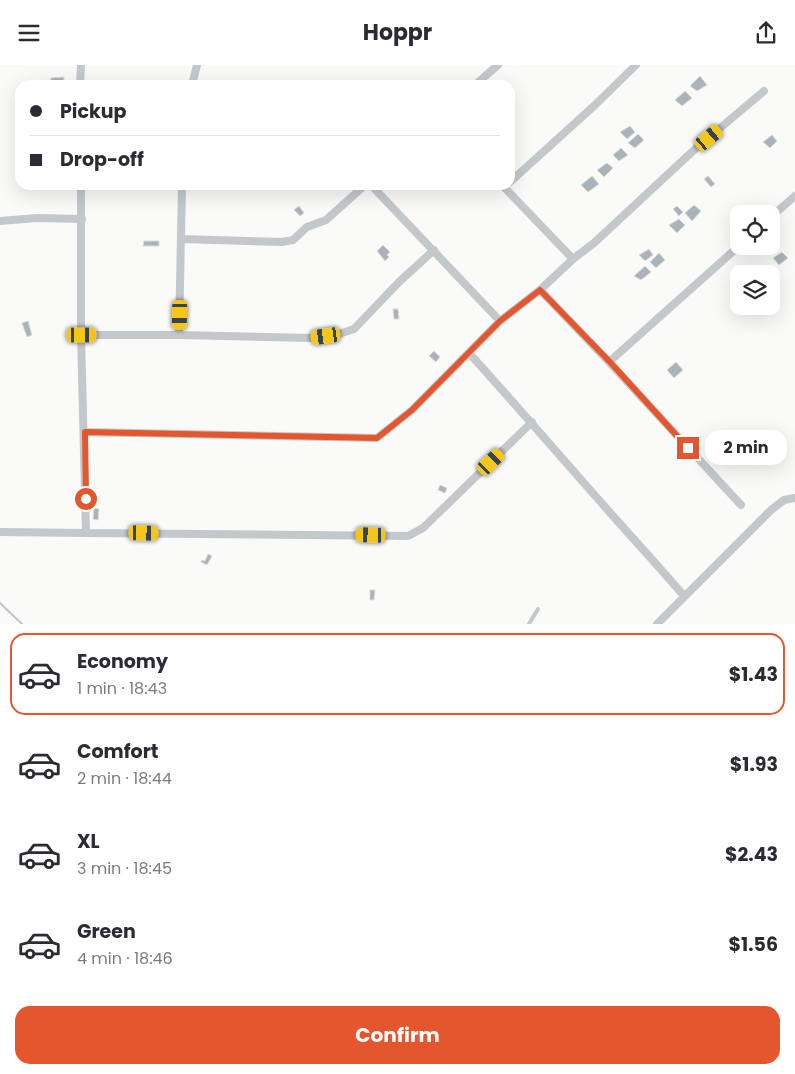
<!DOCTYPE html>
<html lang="en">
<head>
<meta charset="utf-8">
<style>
	:root { --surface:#fff; --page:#f7f7f7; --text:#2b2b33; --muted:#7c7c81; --line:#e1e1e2; --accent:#e4572e }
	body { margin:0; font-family:Poppins,sans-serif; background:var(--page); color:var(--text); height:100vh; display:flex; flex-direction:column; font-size:19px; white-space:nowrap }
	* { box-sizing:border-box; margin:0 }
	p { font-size:16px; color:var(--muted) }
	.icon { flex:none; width:28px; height:28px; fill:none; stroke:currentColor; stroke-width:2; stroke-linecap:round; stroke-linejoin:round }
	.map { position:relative; height:559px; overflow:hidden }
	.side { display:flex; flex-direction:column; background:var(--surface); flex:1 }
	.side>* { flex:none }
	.banner { position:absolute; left:15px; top:15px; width:500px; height:110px; border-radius:15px; box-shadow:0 5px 20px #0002; display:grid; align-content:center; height:110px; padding:0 15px; background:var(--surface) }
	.controls { position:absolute; left:730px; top:140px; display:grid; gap:10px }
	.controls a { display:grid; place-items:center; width:50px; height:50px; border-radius:10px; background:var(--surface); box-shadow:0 5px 20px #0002; font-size:25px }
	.end { position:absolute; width:22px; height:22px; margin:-11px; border:6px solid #e4572e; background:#fff; box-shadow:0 0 0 2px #fff }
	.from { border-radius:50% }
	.bubble { position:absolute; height:35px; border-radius:15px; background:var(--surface); box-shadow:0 5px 20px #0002; font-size:16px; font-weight:700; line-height:35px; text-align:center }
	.car { position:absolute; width:15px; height:30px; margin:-15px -8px; border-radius:6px; box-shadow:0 0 4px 1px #0007; background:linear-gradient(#f5c518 24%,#345 0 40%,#f5c518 0 76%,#345 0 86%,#f5c518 0) }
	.banner b { display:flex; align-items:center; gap:18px; height:48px; font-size:19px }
	.banner b+b { border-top:1px solid var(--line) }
	.banner i { width:12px; height:12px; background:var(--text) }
	ul { padding:9px 0 0; list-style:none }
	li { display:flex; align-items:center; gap:15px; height:82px; margin:0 10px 8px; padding:0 5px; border:2px solid transparent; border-radius:15px }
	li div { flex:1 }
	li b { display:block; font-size:19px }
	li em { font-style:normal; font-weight:700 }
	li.current { border-color:var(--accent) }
	li>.icon { width:45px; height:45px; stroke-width:1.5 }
	.cta { display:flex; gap:10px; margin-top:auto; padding:10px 15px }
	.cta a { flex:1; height:58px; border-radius:15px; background:var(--accent); color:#fff; font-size:20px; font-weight:700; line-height:58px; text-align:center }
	header { display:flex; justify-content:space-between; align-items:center; height:65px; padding:0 15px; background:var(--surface); font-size:22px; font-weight:700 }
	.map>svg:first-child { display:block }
</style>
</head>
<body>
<header><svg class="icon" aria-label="menu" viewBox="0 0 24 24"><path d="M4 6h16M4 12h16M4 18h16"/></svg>Hoppr<svg class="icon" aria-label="share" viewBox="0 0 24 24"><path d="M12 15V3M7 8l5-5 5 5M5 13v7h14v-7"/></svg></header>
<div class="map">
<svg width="795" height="559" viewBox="0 0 795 559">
	<rect width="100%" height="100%" fill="#fafaf8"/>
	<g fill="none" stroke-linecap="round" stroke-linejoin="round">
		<path stroke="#bbc7cb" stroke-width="2" d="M0,538L22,559"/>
	</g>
	<path fill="#aab3b9" stroke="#dcdcda" d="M700,11L707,20L697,26L690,21Z
		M64,12V20H50L51,13Z
		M685,26L692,33L682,41L675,35Z
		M630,61L635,67L627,74L620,67Z
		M638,69L644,75L635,83L628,78Z
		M772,70L777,76L770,83L763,77Z
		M621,83L628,90L619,96L613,90Z
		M607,98L613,103L604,112L597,105Z
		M592,111L599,119L588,127L581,120Z
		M708,111L715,119L711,122L704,114Z
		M694,140L701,146L692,156L685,148Z
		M299,141L304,148L300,151L294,145Z
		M677,141L683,147L679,151L673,144Z
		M679,154L685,160L677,168L669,160Z
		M144,176H159V181H143Z
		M383,180L390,187L387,190L389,192L385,196L377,186Z
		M649,184L653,190L645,196L639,190Z
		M782,187L788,193L779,200L773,193Z
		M659,188L665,195L656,203L650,197Z
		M645,201L651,207L641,215L634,211Z
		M393,244H398L399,254H394Z
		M28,256L32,270L27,272L22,258Z
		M434,286L440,292L436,297L429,291Z
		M676,297L683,305L674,313L667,305Z
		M440,420L447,423L445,428L438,425Z
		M94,443L99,444L98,455L93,454Z
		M208,489L212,491L207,500L201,497L202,495L205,496Z
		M370,525H375L374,535H370Z"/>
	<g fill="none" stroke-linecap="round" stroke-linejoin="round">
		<path stroke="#c3c8cc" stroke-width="4" d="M529,559L538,544"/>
		<path stroke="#c3c8cc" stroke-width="8" d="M80,20L81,0
			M192,20L197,0
			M475,20L498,0
			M510,117L595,40L636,0
			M81,120V270L86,468L408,471L423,463L532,357
			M371,120L500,256
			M502,120L573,194
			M771,152L795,131
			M0,156L37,153L82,154
			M181,174L282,177L293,175L307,162L326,155L365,120
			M540,225L609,297L741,440
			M81,270H179L312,273L339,269L354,264L399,217L434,185
			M179,270L182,120
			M469,288C518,342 565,397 613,451C637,478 661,504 684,531
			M609,297L739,181
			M85,367L377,373L412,345L500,256L540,225L573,194L594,178L694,85L764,26
			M0,467L86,468
			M657,559L771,445L784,435L795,433"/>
	</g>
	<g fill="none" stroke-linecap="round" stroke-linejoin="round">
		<path stroke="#e4572e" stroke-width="6" d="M86,434L85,367L377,373L412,345L500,256L540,225L610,297L688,383"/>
	</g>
</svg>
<div class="controls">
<a><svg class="icon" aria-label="locate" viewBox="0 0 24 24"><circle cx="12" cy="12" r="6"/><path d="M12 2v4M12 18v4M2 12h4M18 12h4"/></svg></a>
<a><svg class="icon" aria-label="layers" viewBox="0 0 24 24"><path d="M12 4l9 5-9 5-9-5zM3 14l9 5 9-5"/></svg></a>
</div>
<i class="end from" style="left:86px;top:434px"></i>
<i class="end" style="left:688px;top:383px"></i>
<div class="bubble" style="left:705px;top:365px;width:82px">2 min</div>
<i class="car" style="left:709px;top:73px;rotate:50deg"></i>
<i class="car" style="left:180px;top:250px;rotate:181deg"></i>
<i class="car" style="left:82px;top:270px;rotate:90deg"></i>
<i class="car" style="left:326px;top:271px;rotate:262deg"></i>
<i class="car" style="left:491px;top:397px;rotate:46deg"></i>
<i class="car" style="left:144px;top:468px;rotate:91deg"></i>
<i class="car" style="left:371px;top:470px;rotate:271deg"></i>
<div class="banner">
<b><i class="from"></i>Pickup</b>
<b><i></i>Drop-off</b>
</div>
</div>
<section class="side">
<ul>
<li class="current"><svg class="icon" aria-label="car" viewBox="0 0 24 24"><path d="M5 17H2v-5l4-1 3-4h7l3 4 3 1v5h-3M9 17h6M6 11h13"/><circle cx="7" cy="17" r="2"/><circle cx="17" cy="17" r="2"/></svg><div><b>Economy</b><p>1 min · 18:43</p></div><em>$1.43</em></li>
<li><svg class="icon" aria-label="car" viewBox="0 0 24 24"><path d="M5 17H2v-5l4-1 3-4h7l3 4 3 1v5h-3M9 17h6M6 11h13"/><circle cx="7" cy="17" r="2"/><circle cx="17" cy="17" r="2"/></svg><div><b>Comfort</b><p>2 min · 18:44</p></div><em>$1.93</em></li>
<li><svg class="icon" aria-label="car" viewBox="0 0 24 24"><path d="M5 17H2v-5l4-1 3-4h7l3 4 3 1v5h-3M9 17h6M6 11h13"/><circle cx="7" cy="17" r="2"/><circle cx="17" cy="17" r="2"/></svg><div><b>XL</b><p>3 min · 18:45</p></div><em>$2.43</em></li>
<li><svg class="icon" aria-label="car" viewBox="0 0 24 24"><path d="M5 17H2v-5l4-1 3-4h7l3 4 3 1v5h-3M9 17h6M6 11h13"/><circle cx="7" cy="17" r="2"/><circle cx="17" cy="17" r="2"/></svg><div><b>Green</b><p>4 min · 18:46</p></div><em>$1.56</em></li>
</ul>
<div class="cta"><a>Confirm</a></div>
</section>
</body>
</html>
